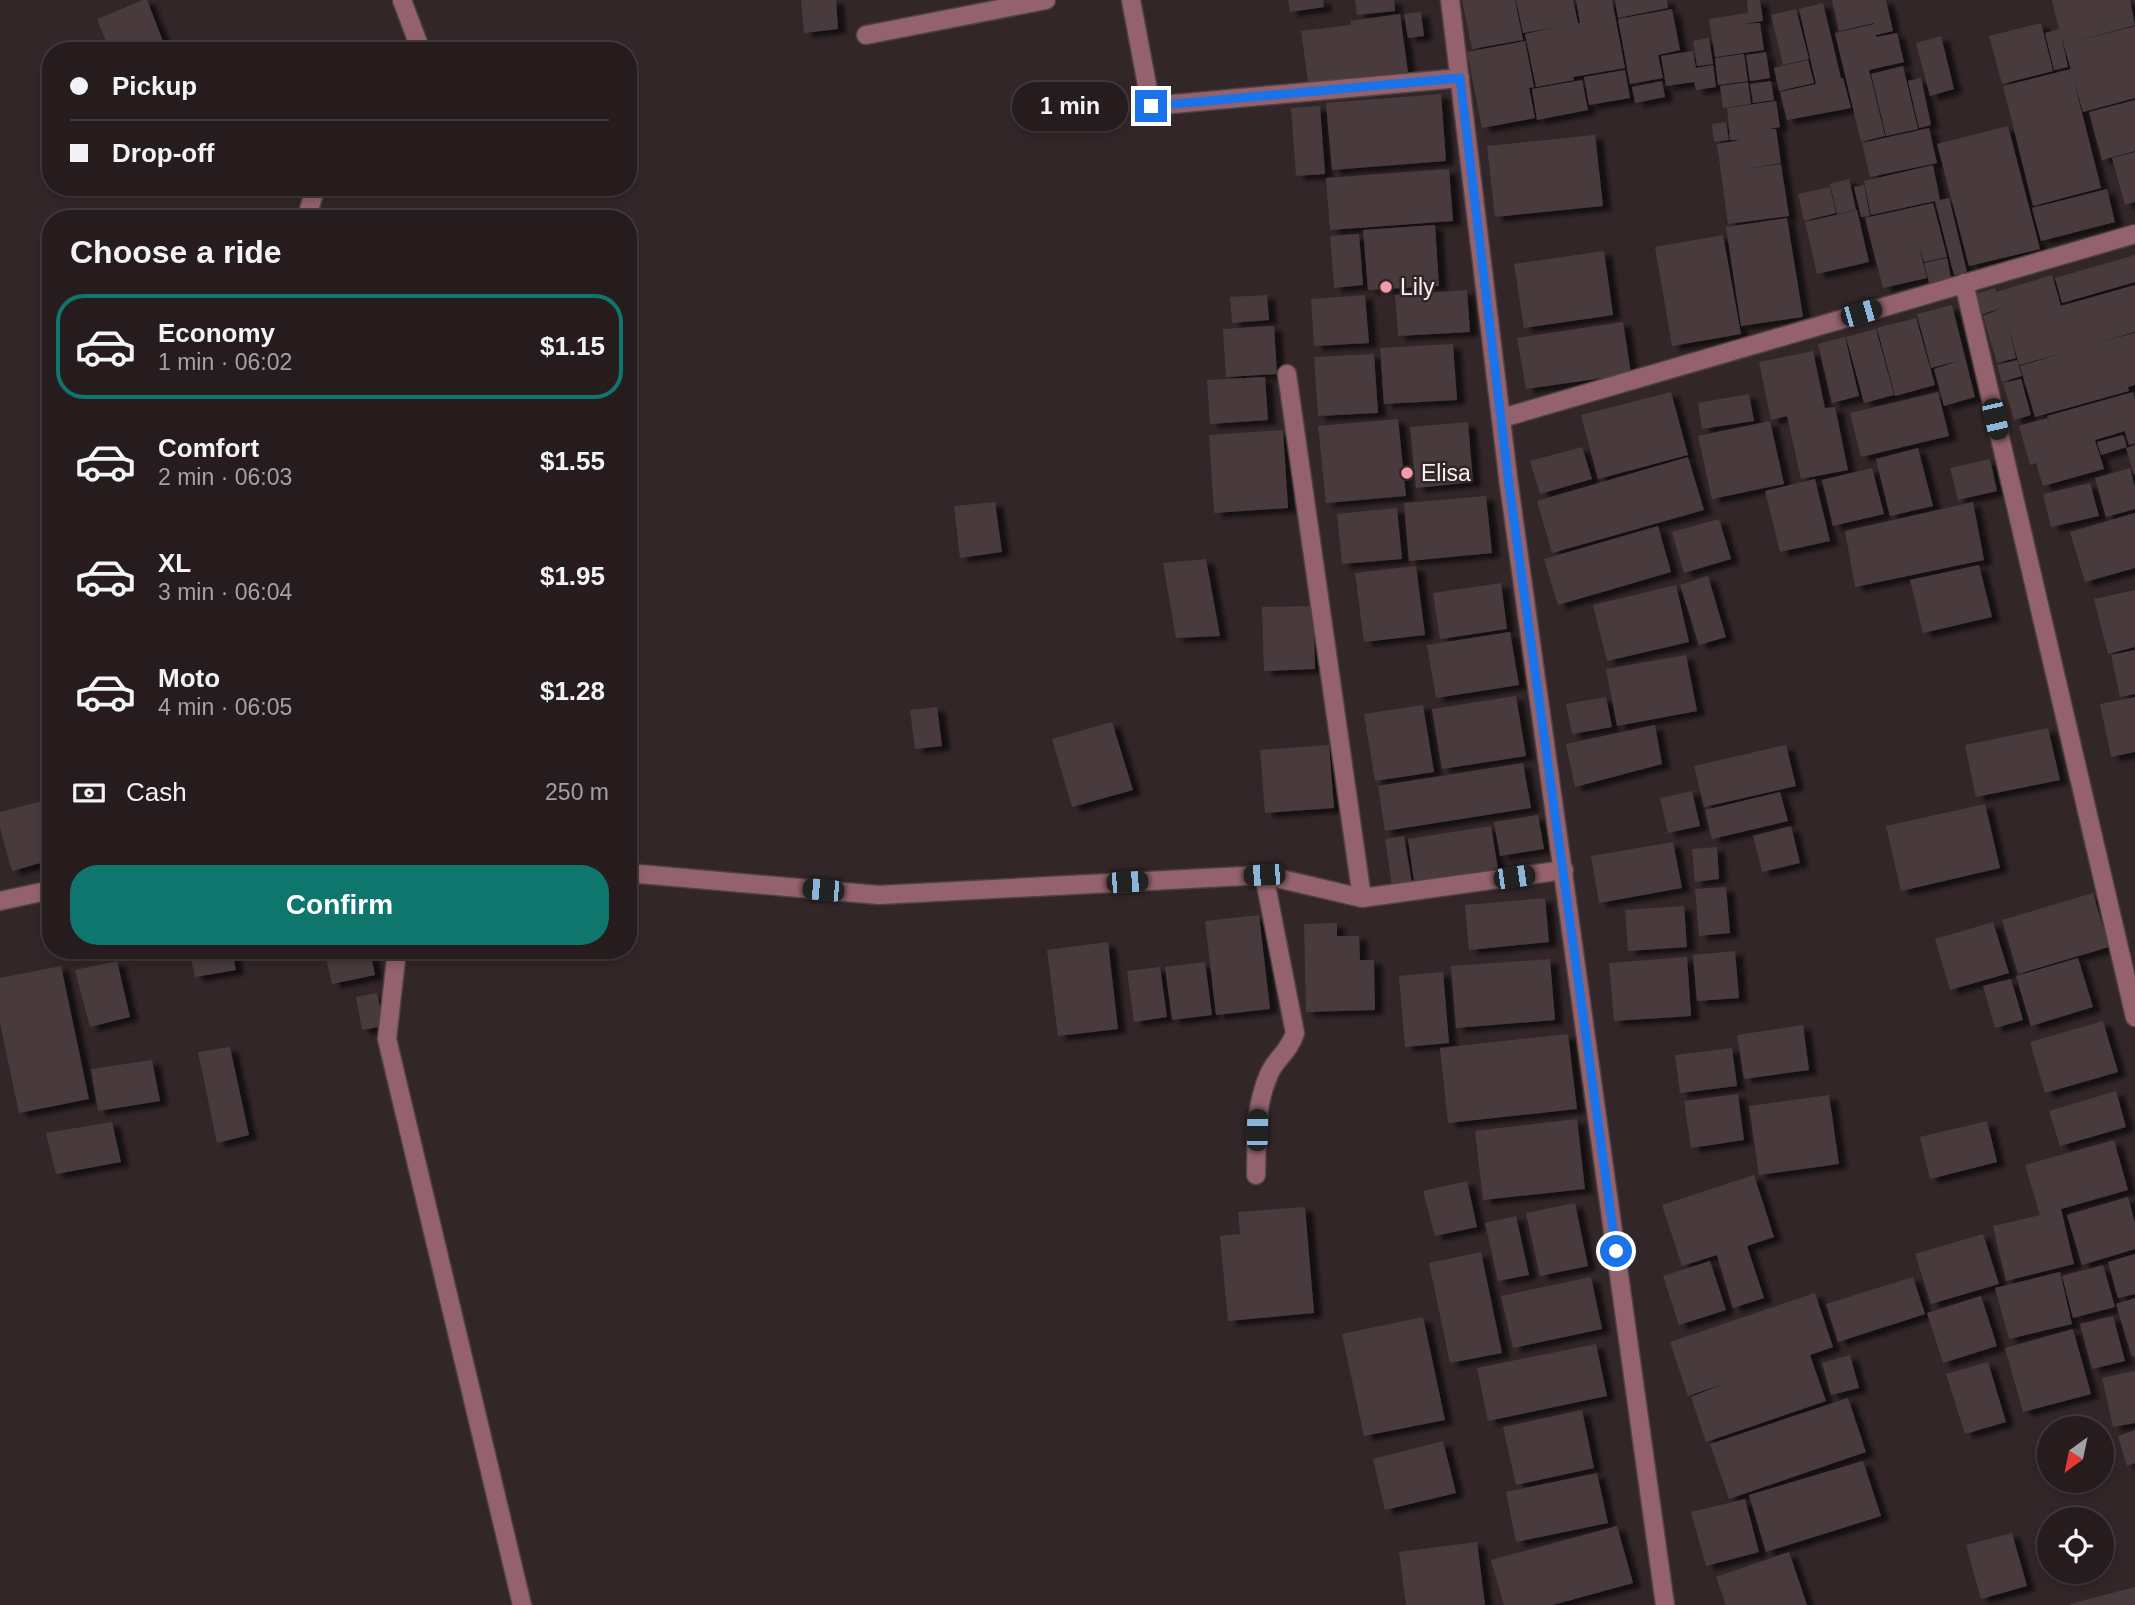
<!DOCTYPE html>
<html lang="en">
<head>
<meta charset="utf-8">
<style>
	:root { --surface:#261c1e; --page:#32292b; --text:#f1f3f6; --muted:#a4a1a4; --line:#423a3c; --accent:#0f766e }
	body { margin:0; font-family:Helvetica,sans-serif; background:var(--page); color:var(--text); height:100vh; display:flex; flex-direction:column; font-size:26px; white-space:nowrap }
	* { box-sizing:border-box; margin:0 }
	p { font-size:23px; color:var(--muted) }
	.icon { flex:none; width:38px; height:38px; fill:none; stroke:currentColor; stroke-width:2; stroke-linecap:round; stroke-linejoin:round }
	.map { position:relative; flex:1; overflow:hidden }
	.drawer { position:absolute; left:42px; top:210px; width:595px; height:749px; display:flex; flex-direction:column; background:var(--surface); border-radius:28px; box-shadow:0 4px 10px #0003,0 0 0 2px var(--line) }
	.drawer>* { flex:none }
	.banner { position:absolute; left:42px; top:42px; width:595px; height:154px; border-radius:28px; box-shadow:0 4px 10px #0003,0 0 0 2px var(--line); display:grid; align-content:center; height:154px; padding:0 28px; background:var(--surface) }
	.needle { width:46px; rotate:213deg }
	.controls { position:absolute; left:2037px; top:1416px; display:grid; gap:14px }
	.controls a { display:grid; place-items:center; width:77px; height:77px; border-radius:50%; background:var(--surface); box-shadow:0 4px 10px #0003,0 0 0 2px var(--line); font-size:35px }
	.end { position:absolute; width:32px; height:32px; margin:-16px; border:9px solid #1a73e8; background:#fff; box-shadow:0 0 0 4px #fff }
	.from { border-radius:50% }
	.bubble { position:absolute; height:49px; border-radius:24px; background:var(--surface); box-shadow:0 4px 10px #0003,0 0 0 2px var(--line); font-size:23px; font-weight:600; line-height:49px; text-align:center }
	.car { position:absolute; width:21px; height:42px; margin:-21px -10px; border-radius:9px; box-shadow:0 0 5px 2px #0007; background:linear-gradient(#222 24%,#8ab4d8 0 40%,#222 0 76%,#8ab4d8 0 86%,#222 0) }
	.banner b { display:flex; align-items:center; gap:24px; height:66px; font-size:26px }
	.banner b+b { border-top:2px solid var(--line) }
	.banner i { width:18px; height:18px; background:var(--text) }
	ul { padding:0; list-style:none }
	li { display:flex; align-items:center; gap:21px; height:105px; margin:0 14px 10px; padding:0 14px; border:4px solid transparent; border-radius:28px }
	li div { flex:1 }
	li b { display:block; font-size:26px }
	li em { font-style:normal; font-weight:600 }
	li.selected { border-color:var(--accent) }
	li>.icon { width:63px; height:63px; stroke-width:1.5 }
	h2 { padding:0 28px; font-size:32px; line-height:84px }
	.pay { display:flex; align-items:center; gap:18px; height:77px; padding:0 28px; font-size:26px }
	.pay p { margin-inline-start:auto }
	.cta { display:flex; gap:14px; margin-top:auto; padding:14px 28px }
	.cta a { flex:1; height:80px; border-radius:28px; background:var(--accent); color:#fff; font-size:28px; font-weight:600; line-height:80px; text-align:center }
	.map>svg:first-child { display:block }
</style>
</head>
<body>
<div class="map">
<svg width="2135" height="1605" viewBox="0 0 2135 1605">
	<defs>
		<filter id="shadow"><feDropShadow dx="8" dy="4.5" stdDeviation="2" flood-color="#0009"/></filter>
	</defs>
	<rect width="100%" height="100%" fill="#322628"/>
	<path fill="#483b3d" filter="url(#shadow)" d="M143,0H147L166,49L110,51L97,19Z
		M801,0H836L838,29L804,33Z
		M1288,0H1323L1324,7L1290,12Z
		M1355,0H1394L1395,11L1357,15Z
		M1462,0H1515L1523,40L1472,49Z
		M1516,0H1573L1578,23H1580L1576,0H1612L1625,68L1573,77L1574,80L1536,87L1525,34L1556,27L1523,33Z
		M1615,0H1667L1668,8L1618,18Z
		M1747,0H1760L1763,21L1743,24L1760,23L1764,50L1715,57L1709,19L1748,13Z
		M1832,0H1886L1893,31L1876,35V37L1897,33L1904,62L1869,70L1885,136L1861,142L1835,33L1874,24V23L1839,31Z
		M2052,0H2130L2135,25L2073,42L2135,26V98L2083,112L2061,35L2068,67L2054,70L2045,33L2059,29Z
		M1823,3L1841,78H1843L1851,108L1787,120L1780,92L1816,84L1799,9Z
		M1672,9L1680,50L1658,55L1663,78L1630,84L1618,19Z
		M1796,9L1809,59L1783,65L1771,15Z
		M1421,12L1424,36L1408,38L1404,14Z
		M1400,14L1408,72L1309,88L1301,31L1351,25L1350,21Z
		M2041,23L2053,71L2002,84L1989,36Z
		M1941,36L1954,89L1930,96L1916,43Z
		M1709,38L1713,64L1697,66L1693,41Z
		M1525,41L1534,87L1529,88L1535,118L1482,128L1467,52Z
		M1693,51L1696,68L1713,65L1716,87L1696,90L1694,82L1666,86L1661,56Z
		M1766,52L1770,78L1750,81L1746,55Z
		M1744,54L1748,81L1718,85L1715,58Z
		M1808,60L1814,83L1779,91L1774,68Z
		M1903,66L1918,129L1886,136L1871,74Z
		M2071,69L2101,188L2033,206L2003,86Z
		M1625,70L1630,98L1589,105L1584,77Z
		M1921,78L1931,125L1919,128L1908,81Z
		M1582,80L1588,110L1537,120L1532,89Z
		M1662,81L1665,97L1635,103L1632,87Z
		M1771,81L1774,100L1753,103L1750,84Z
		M1748,82L1751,104L1723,108L1720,86Z
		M1441,94L1446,161L1332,170L1326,103Z
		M2135,100V151L2102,160L2089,112Z
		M1776,101L1780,127L1768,129H1776L1781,163L1751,168L1781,164L1789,216L1728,224L1717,144L1741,140H1730L1727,108Z
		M1320,106L1325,174L1296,176L1291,108Z
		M1726,122L1729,140L1714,142L1712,124Z
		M2008,126L2040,249L1969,266L1937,144Z
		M1929,128L1937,163L1870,177L1862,143Z
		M1595,135L1603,206L1495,217L1487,146Z
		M2135,152V202L2125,205L2112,158Z
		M1933,165L1940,200L1949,198L1967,272L1954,275L1935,201L1871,215L1864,181Z
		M1449,169L1453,221L1330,230L1326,178Z
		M1849,179L1856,210L1837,214L1830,184Z
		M1864,185L1870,216L1861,217L1854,187Z
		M1830,187L1836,213L1804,221L1798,194Z
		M2107,189L2115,222L2041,241L2032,208Z
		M1933,203L1947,257L1924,262L1918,243L1927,278L1883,288L1865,218Z
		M1857,210L1869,262L1817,274L1805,222Z
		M1787,218L1803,317L1741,326L1726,227Z
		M1435,225L1439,286L1368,290L1363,230Z
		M1359,234L1363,285L1334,288L1330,236Z
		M1723,235L1741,334L1672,346L1655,247Z
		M1604,251L1613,315L1524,328L1514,264Z
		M2135,255V282L2062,303L2055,278Z
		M1947,258L1951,278L1929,283L1924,263Z
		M2052,275L2061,306L2135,285V332L2103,341L2135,333V385L2128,387L2129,391L2035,417L2020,366L2063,353L2019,365L2007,322L2016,358L1997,363L1983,316L2002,308L1982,314L1976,294L1995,288L1996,292Z
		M1467,290L1470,332L1398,336L1395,295Z
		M1267,295L1269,320L1232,323L1230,297Z
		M1365,295L1369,343L1314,346L1311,299Z
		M1952,305L1975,397L1944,406L1934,369L1961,360L1931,368L1917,314Z
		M1916,318L1935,385L1895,396L1877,328Z
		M1623,322L1631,374L1526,389L1517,338Z
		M1274,326L1277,374L1226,377L1223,329Z
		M1876,329L1894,395L1864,403L1846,337Z
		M1845,337L1859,396L1832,403L1818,344Z
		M1453,344L1457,400L1384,404L1380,348Z
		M1813,351L1825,408L1835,407L1848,470L1801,479L1787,416L1771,420L1759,362Z
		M1374,354L1378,413L1318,416L1314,357Z
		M2017,360L2022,376L2002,382L1997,365Z
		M1265,377L1268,420L1210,424L1207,380Z
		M2021,379L2031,415L2014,420L2003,383Z
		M1671,392L1688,455L1598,479L1581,415Z
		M1938,392L1949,436L1861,457L1850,413Z
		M2133,392L2135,400V443L2129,445L2125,431L2095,440L2104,469L2043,486L2036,463L2030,465L2019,426L2047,418L2051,428L2047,416Z
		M1749,394L1754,421L1702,429L1698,403Z
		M1398,419L1406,496L1326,503L1318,426Z
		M1770,421L1784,484L1712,499L1698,436Z
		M1468,422L1473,482L1416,488L1410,427Z
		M1283,430L1288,508L1214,513L1209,435Z
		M2123,435L2127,447L2101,455L2097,442Z
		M2135,445V474H2134L2126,448Z
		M1582,447L1592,479L1540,494L1530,461Z
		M1918,448L1933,506L1890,516L1876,459Z
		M1688,457L1704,510L1552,553L1537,501Z
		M1990,459L1997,491L1958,500L1950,468Z
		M1872,468L1884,514L1833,526L1822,480Z
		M2130,468L2135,487V509L2106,517L2095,478Z
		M1815,479L1830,541L1780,552L1765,491Z
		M2090,483L2099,516L2051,527L2043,494Z
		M1486,496L1492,553L1409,561L1404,503Z
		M995,502L1002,552L960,558L954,506Z
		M1973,502L1984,560L1855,587L1845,531Z
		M1397,508L1402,559L1342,564L1337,514Z
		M2135,513V568L2085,582L2070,532Z
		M1719,519L1731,559L1684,573L1672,532Z
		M1658,526L1671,572L1558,605L1544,559Z
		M1206,559L1220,636L1176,638L1163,563Z
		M1979,565L1992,617L1923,633L1910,580Z
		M1416,566L1425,635L1364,642L1355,573Z
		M1708,576L1726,637L1699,645L1680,585Z
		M1501,583L1507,629L1440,639L1433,593Z
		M1676,585L1689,642L1607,661L1593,605Z
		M2135,590V647L2108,654L2094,599Z
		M1313,606L1315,669L1264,671L1262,607Z
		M1510,632L1519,685L1436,698L1427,645Z
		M2135,650V694L2120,697L2111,655Z
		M1686,655L1697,711L1617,726L1606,669Z
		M1516,696L1526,756L1442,769L1432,709Z
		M1606,697L1612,727L1572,734L1566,704Z
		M2135,697V752L2111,757L2100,704Z
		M1423,705L1434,772L1375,781L1364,714Z
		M937,707L942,746L915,749L910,710Z
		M1112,722L1133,790L1072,807L1052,739Z
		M1655,725L1662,764L1575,787L1566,744Z
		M2048,728L2060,780L1976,797L1965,745Z
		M1329,745L1334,808L1265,813L1260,750Z
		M1786,745L1796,786L1704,807L1694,766Z
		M1523,763L1531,808L1385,831L1378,786Z
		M1692,791L1700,826L1668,833L1660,798Z
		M1780,792L1788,821L1712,839L1705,810Z
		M50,799L51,860L12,871L0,828V812Z
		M1985,804L2000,868L1901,891L1886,826Z
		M1538,815L1544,849L1500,856L1494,822Z
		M1491,826L1499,875L1415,888L1408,839Z
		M1791,826L1800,863L1762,872L1753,836Z
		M1404,836L1413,889L1393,892L1385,839Z
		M1673,842L1682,888L1599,903L1591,856Z
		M1717,847L1719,879L1695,882L1692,849Z
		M1726,887L1730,933L1699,936L1695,889Z
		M2093,893L2109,947L2018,974L2002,920Z
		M1545,898L1549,942L1469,950L1465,905Z
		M1684,906L1687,947L1628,951L1625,910Z
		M1259,915L1270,1009L1216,1015L1205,921Z
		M1993,922L2009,973L1950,990L1935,939Z
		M1337,923V936H1359L1360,960H1374L1375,1010L1306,1012L1304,924Z
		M1108,942L1118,1029L1058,1036L1047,950Z
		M189,950H232L236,970L195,977Z
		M324,950H370L375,975L332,984Z
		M1735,951L1739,998L1697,1001L1693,955Z
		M1687,957L1691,1016L1614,1021L1609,963Z
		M2078,958L2093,1007L2031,1026L2016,976Z
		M1550,959L1555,1020L1456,1028L1451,966Z
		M117,961L130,1017L90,1027L75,970Z
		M1205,962L1212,1015L1172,1020L1165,967Z
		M61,966L89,1099L19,1113L0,1023V978Z
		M1160,967L1167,1017L1134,1022L1127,971Z
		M1443,972L1449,1043L1405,1047L1399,976Z
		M2011,979L2023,1020L1995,1028L1983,986Z
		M377,993L384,1026L362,1030L356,997Z
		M2103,1021L2118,1072L2045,1093L2030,1042Z
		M1803,1025L1809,1070L1744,1079L1737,1035Z
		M1568,1034L1577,1109L1448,1123L1440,1048Z
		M230,1047L249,1135L217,1143L198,1052Z
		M1732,1048L1737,1086L1680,1093L1675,1055Z
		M152,1060L160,1101L98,1111L91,1069Z
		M2116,1091L2126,1127L2060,1146L2049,1111Z
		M1738,1094L1744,1140L1691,1148L1684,1101Z
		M1829,1095L1839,1164L1759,1175L1749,1106Z
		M1577,1119L1585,1189L1483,1200L1475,1131Z
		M1987,1121L1997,1162L1930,1179L1920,1137Z
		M112,1122L121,1162L56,1174L46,1133Z
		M2114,1140L2128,1190L2061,1209L2074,1264L2006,1281L1993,1226L2040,1215L2025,1165Z
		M1754,1175L1774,1237L1747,1246L1764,1298L1733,1308L1717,1255L1682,1266L1662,1205Z
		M1467,1181L1477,1227L1435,1236L1423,1191Z
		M2128,1197L2135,1223V1249L2082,1265L2067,1215Z
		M1575,1203L1588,1266L1540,1276L1526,1213Z
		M1305,1207L1314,1313L1228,1321L1220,1236L1240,1234L1238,1212Z
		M1516,1216L1529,1275L1498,1281L1485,1223Z
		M1983,1234L1999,1284L1931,1304L1915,1254Z
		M1481,1252L1502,1353L1450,1363L1429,1263Z
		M2135,1254V1294L2118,1298L2108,1262Z
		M1710,1261L1726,1310L1679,1325L1663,1276Z
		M2103,1265L2115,1307L2073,1318L2062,1276Z
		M2060,1272L2072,1324L2009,1339L1995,1288Z
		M1591,1277L1602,1329L1513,1348L1501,1296Z
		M1913,1277L1925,1314L1838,1342L1826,1304Z
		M1815,1293L1833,1347L1810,1355L1826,1401L1706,1442L1691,1397L1723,1384L1688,1396L1670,1342Z
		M1981,1296L1997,1346L1943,1363L1927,1313Z
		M2135,1298V1356L2132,1357L2116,1304Z
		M2113,1316L2125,1361L2092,1369L2080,1324Z
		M1423,1317L1445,1420L1364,1436L1342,1334Z
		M2073,1329L2091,1394L2023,1412L2005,1348Z
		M1596,1344L1607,1396L1488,1421L1477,1368Z
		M1850,1355L1859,1388L1831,1395L1822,1363Z
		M1988,1362L2006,1422L1965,1434L1946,1374Z
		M2135,1371V1423L2113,1427L2102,1378Z
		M1848,1398L1866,1452L1729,1499L1710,1444Z
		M1582,1410L1594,1468L1516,1485L1503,1427Z
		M2135,1430V1463L2127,1466L2118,1436Z
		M1443,1441L1456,1493L1385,1510L1373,1459Z
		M1863,1461L1881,1516L1766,1552L1749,1495Z
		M1597,1473L1608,1523L1516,1542L1506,1492Z
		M1745,1499L1759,1552L1706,1566L1691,1512Z
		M1617,1526L1633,1583L1553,1605H1504L1491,1560Z
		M2012,1533L2027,1586L1981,1599L1966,1545Z
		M1477,1542L1485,1605H1406L1399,1552Z
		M1789,1552L1807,1605H1726L1716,1577Z
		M2135,1587V1605H2070V1604Z"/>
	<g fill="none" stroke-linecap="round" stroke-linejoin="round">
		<g stroke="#4e4244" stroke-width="21">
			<path id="lane" d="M1256,1175C1257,1138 1254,1109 1269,1074C1276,1058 1289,1052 1295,1033L1264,875"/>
		</g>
		<g stroke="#4e4244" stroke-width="21">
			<path id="street" d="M402,0L421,51
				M1131,0L1151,106L1460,78
				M1450,0L1509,485L1665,1605
				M866,35L1046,0
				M306,219L316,187
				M1964,283L2135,1017
				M1287,374L1362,898
				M1502,418L2135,234
				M628,873L879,895L1264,875L1362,898L1564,870
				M0,901L51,890
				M397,950L387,1039L522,1605"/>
		</g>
		<use href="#lane" stroke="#94626c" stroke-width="18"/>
		<use href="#street" stroke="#94626c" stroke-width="18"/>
	</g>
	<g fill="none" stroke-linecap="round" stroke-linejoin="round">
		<path stroke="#1a73e8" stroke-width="9" d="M1151,106L1460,78L1509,485L1616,1251"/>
	</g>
	<g fill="#f39aab" stroke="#322628" stroke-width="2.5">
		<circle cx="1386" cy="287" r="7"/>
		<circle cx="1407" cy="473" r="7"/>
	</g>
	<g text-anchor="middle" stroke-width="5" stroke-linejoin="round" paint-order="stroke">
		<g font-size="23" fill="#f8f0f1" stroke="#322628" text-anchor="start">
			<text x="1400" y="295">Lily</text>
			<text x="1421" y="481">Elisa</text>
		</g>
	</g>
</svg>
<div class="controls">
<a><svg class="needle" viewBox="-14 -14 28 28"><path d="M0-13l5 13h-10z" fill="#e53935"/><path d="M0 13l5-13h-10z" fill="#a4a1a4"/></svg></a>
<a><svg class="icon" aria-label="locate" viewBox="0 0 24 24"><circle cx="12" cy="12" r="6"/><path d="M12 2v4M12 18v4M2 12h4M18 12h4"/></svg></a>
</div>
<i class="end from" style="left:1616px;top:1251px"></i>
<i class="end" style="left:1151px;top:106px"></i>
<div class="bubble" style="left:1012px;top:82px;width:116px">1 min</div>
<i class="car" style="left:1861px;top:313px;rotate:74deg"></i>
<i class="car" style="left:1995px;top:419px;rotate:167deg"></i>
<i class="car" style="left:1264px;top:875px;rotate:267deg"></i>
<i class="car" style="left:1514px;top:877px;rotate:82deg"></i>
<i class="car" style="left:1127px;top:882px;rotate:87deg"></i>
<i class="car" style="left:823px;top:890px;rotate:275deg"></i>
<i class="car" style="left:1257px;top:1130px;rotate:1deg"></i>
<div class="banner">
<b><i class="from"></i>Pickup</b>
<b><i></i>Drop-off</b>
</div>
<section class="drawer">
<h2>Choose a ride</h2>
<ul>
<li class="selected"><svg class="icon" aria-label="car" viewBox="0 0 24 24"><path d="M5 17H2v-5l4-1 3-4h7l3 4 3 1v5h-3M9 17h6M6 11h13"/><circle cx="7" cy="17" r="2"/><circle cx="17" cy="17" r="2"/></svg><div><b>Economy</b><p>1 min · 06:02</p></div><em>$1.15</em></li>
<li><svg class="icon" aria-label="car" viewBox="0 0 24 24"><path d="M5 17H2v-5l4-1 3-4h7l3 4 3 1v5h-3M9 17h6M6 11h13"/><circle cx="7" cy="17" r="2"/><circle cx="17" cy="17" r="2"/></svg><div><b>Comfort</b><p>2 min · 06:03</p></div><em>$1.55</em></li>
<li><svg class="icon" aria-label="car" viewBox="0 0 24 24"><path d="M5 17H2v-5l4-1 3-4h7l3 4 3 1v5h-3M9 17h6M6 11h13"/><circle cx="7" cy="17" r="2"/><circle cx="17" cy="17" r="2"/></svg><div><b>XL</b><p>3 min · 06:04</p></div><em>$1.95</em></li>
<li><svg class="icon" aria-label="car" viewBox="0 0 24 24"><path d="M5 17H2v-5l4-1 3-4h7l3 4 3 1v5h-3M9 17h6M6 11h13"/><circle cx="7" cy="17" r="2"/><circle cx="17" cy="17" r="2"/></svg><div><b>Moto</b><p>4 min · 06:05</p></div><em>$1.28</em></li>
</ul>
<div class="pay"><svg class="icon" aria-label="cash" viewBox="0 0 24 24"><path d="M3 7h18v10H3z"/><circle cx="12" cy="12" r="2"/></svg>Cash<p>250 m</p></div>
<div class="cta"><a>Confirm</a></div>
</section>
</div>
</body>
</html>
